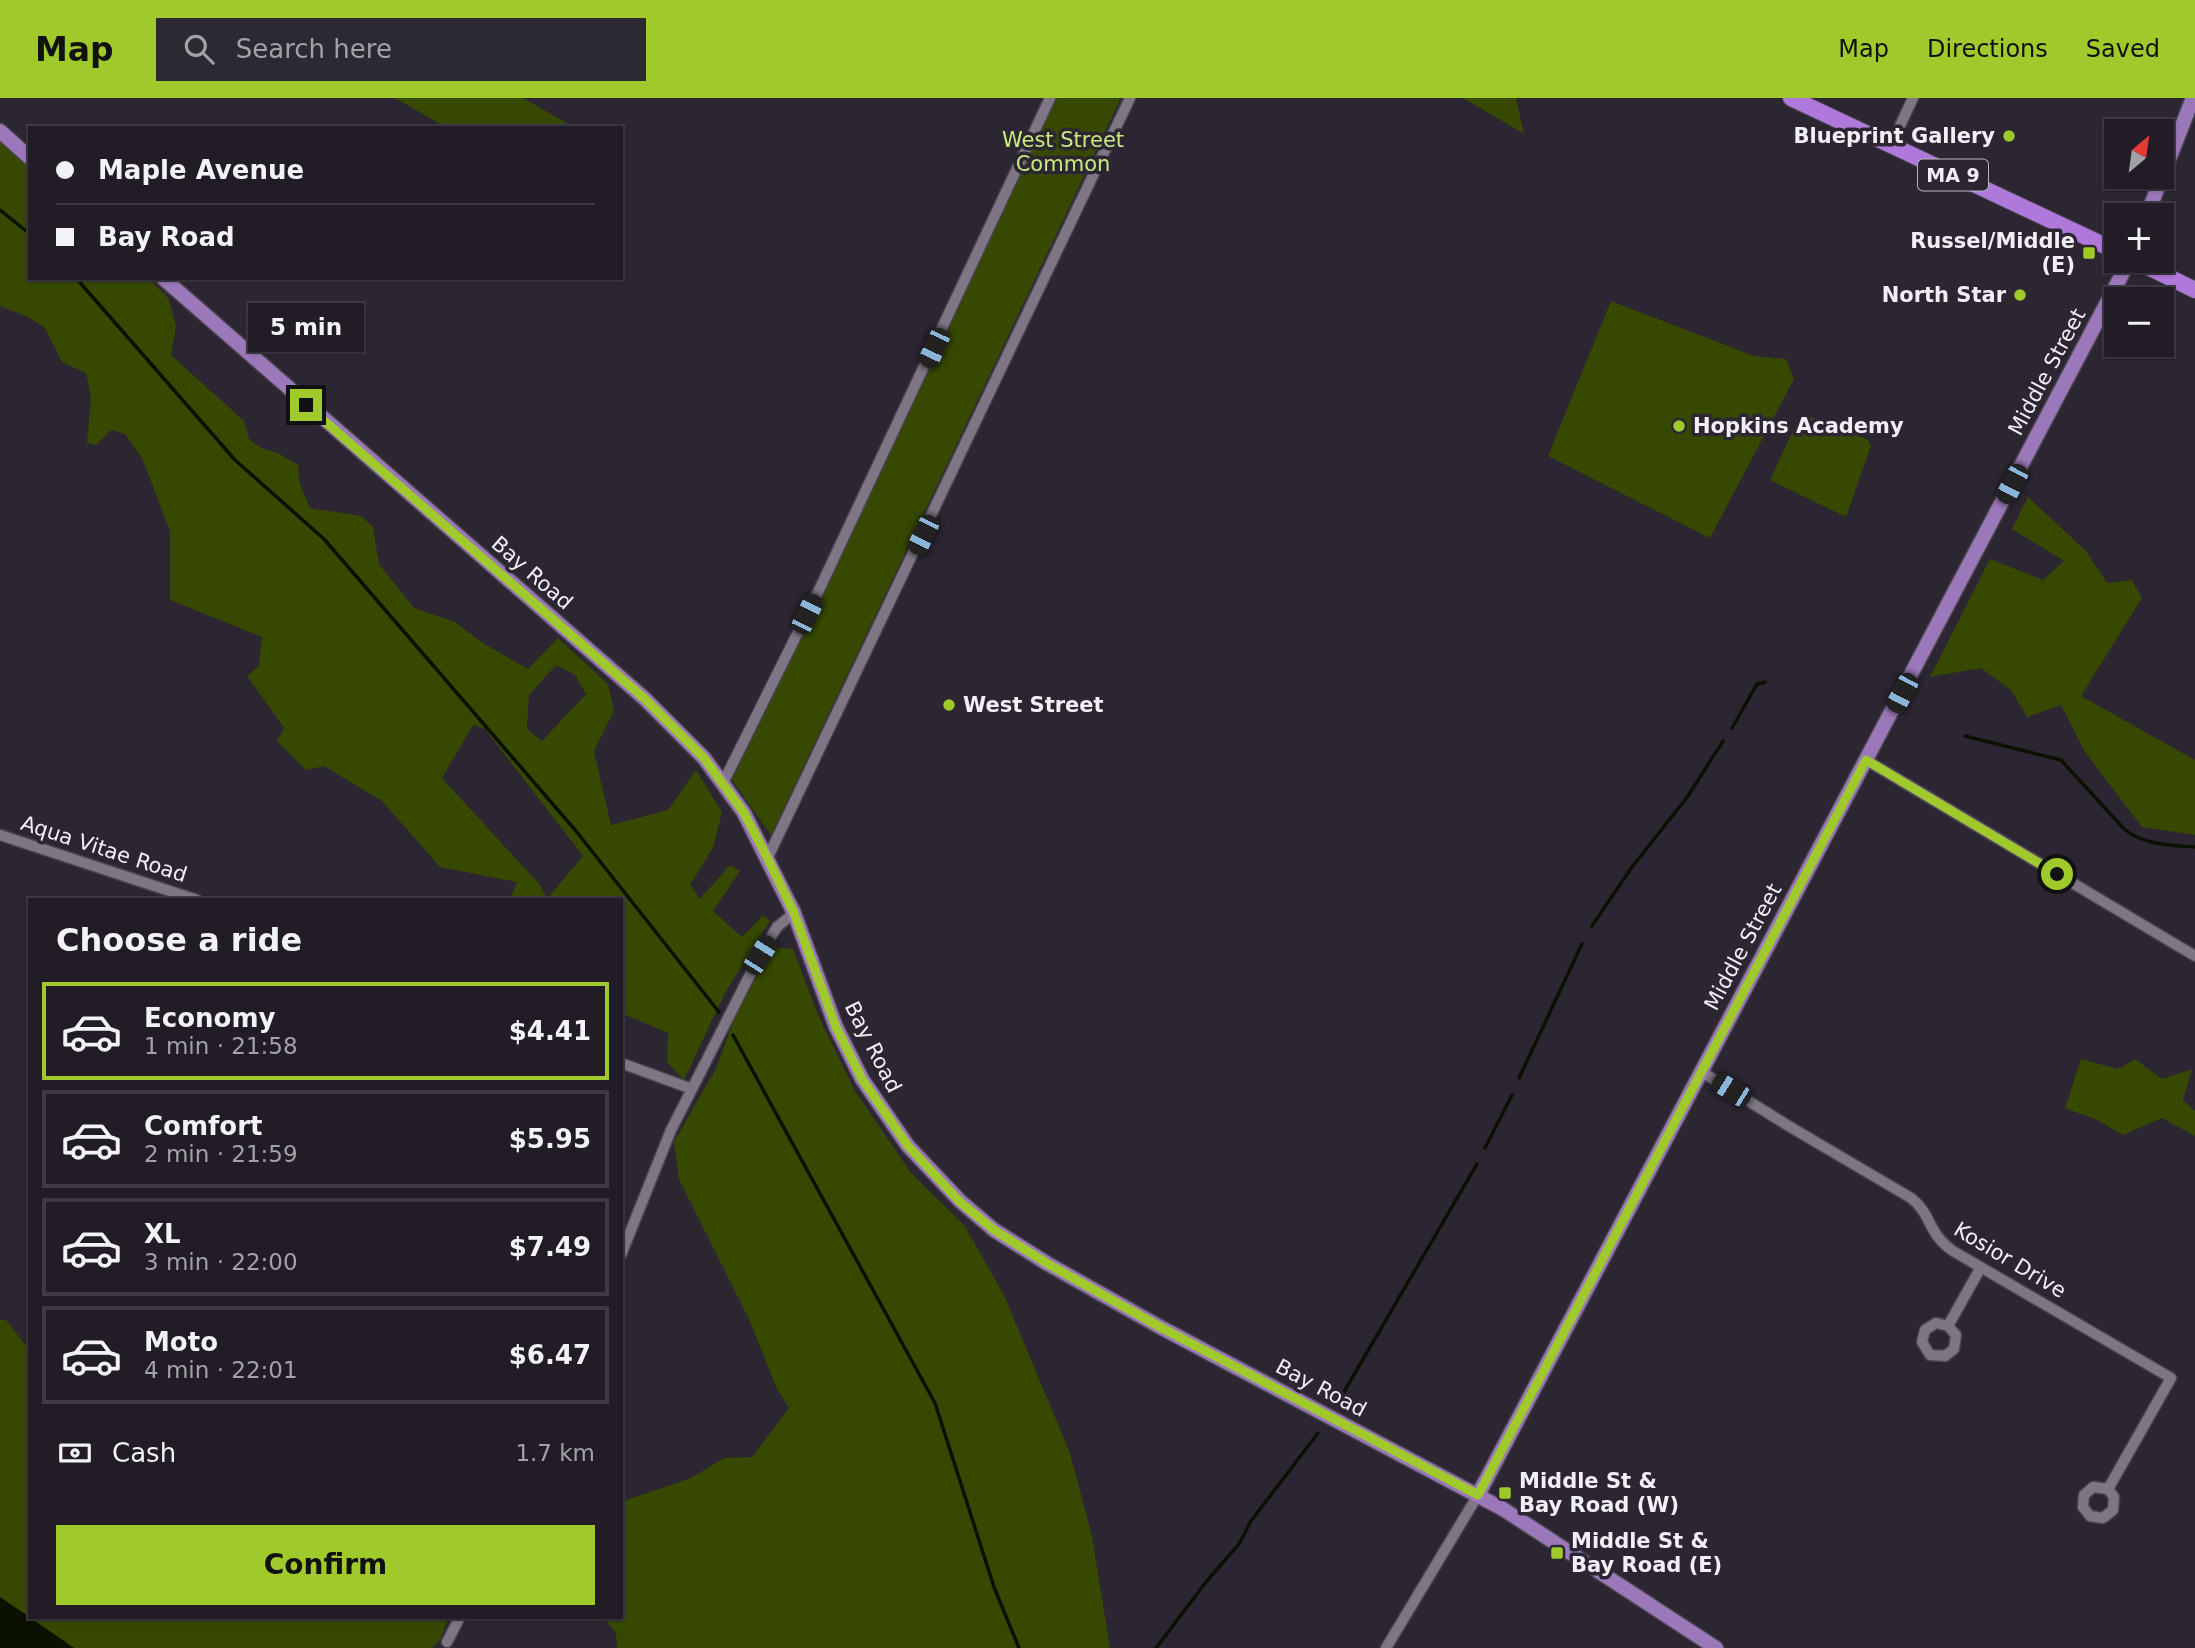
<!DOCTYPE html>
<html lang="en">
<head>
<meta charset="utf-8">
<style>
	:root { --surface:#211c26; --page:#2d2932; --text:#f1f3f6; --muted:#a2a1a7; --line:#3e3a43; --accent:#a0c92b }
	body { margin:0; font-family:"DejaVu Sans",sans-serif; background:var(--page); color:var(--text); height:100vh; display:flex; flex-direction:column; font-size:26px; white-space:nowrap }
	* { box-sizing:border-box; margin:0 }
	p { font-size:23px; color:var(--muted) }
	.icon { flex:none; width:38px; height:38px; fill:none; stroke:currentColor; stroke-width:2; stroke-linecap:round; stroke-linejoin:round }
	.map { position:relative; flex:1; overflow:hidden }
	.drawer { position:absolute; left:28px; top:800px; width:595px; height:721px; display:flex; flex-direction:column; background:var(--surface); border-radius:0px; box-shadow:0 2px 5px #0004,0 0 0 2px var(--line) }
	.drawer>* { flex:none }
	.banner { position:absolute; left:28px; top:28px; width:595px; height:154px; border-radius:0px; box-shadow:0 2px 5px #0004,0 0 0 2px var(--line); display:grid; align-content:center; height:154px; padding:0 28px; background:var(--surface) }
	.needle { width:46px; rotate:29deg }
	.fabs { position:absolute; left:2104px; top:21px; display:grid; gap:14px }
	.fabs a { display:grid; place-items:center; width:70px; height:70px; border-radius:0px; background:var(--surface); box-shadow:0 2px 5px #0004,0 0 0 2px var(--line); font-size:35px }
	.end { position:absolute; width:32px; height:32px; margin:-16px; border:9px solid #a0c92b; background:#111; box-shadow:0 0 0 4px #111 }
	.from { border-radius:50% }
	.bubble { position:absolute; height:49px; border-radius:0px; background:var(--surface); box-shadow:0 2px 5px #0004,0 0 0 2px var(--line); font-size:23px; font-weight:600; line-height:49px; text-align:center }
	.car { position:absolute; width:21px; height:42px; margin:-21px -10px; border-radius:9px; box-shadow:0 0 5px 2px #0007; background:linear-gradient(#222 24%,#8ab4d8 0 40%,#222 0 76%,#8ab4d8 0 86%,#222 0) }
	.banner b { display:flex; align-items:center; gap:24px; height:66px; font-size:26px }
	.banner b+b { border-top:2px solid var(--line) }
	.banner i { width:18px; height:18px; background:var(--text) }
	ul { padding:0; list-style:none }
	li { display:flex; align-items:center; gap:21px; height:98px; margin:0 14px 10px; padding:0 14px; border:4px solid var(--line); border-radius:0px }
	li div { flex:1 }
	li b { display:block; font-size:26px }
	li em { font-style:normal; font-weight:600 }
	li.active { border-color:var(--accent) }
	li>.icon { width:63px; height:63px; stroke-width:1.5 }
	h2 { padding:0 28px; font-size:32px; line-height:84px }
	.pay { display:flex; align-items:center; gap:18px; height:77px; padding:0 28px; font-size:26px }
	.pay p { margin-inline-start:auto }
	.cta { display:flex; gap:14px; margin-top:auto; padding:14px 28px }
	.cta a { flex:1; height:80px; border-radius:0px; background:var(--accent); color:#111; font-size:28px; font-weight:600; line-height:80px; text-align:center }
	header { display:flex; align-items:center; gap:42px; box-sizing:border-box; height:98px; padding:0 35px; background:var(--accent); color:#111 }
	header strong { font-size:33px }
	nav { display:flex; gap:38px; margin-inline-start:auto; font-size:24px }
	.search { width:490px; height:63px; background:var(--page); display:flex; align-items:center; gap:18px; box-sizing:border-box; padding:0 24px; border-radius:0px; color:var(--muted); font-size:26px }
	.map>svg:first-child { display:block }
</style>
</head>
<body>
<header>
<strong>Map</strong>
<div class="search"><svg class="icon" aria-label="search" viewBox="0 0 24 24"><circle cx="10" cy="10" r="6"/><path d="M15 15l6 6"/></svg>Search here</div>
<nav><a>Map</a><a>Directions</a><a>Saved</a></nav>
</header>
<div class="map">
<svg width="2195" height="1550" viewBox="0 0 2195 1550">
	<rect width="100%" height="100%" fill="#2c2632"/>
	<path fill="#374800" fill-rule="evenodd" d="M395,0H523L575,30H447Z
		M1055,0H1121L771,737L732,682Z
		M1463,0H1516L1524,36Z
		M0,42L30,69V180H148L169,201L176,228L171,257L244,323L249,341L261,350L278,355L298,367L300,386L310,410L361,418L373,429L379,466L414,510L455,524L483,545L528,571L558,540L608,586L614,613L594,653L611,727L668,712L696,672L722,714L713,750L690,787L700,801L730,767L740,773L713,813L742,839L763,817L770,823L725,895L684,982L667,964L668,935L621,915V802L547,801L583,758L485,631L473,627L442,680L540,787L547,801H510L517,784L440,769L382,703L324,668L306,672L277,643L284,630L247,578L259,568L262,539L170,502V433L142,360L125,336L111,332L96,347L87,345L91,300L86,275L62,264L45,230L26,218L0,208ZM556,567L575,577L586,596L542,643L527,631L529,597Z
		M1611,203L1754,258L1786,261L1794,281L1710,440L1548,358Z
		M1801,315L1867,341L1871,348L1846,419L1770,382Z
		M2028,399L2086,453L2107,485L2132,482L2142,500L2081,598L2195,662V737L2142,729L2085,654L2061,607L2027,619L2011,592L1981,570L1930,579L1990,461L2043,482L2064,463L2012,431Z
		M772,849L793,851L818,917L855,993L911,1075L964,1127L1004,1197L1070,1355L1092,1438L1110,1550H617L616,1534L602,1519H621V1404L691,1380L724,1360L752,1359L789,1310L777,1291L749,1221L679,1081L674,1044L716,970L735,919Z
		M2081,961L2118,971L2135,961L2162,981L2192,971L2183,1002L2195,1013V1038L2162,1020L2123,1037L2097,1022L2065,1010Z
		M0,1222H6L30,1253V1519H449L440,1542L432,1550H74L0,1499Z"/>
	<path fill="#0a1100" d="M0,1499L74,1550H0Z"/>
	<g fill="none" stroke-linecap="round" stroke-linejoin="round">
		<path stroke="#0a1100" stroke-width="3.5" d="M0,112L30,136
			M76,180L235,362L324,441L576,733L719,914
			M1732,630L1757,586L1765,584
			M1965,638L2061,662L2124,731C2144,747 2170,747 2195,749
			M1592,828L1632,769L1688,698L1723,643
			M733,937L935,1305L994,1489L1019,1550
			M1519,980L1582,846
			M1485,1050L1512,997
			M1341,1299L1477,1066
			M1156,1550L1206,1484L1239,1446L1251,1423L1318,1335"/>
		<g stroke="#4a444f" stroke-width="13">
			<path id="minor" d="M1891,47L1913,0
				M1866,662L2195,858
				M723,685L819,492L1050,0
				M0,737L197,802
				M767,761L1130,0
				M621,965L692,991L760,857L777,829L794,815
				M1702,974L1787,1027L1911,1100C1932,1116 1927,1135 1953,1153L2171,1280L2108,1391L2093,1389L2084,1397L2083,1409L2090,1418L2103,1420L2113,1412L2114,1399L2108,1391
				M621,1157L671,1032L692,991
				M1948,1228L1956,1237L1954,1251L1945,1258L1930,1257L1922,1244L1925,1232L1936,1225L1948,1228L1981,1169
				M447,1544L460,1519
				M1386,1550L1478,1397"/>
		</g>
		<g stroke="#4a444f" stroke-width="17">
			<path id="major" d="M0,33L30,60
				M2147,117L2193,0
				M163,180L645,601L704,660L744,715L794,815L836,929L862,981L908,1048L960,1103L994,1132L1048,1166L1160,1229L1503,1411L1716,1550
				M1478,1397L2129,163"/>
		</g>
		<g stroke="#4a444f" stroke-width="18">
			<path id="highway" d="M1791,0L2116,153
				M2136,163L2195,192"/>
		</g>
		<use href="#minor" stroke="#7e7685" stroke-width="10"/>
		<use href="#major" stroke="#9b78b9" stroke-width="14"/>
		<use href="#highway" stroke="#af79db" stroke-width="16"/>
	</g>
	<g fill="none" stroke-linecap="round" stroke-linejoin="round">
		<path stroke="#a0c92b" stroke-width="9" d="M306,307L645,601L704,660L744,715L768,761L794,815L836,929L862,981L908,1048L960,1104L994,1132L1048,1166L1160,1229L1478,1397L1866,662L2057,776"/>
	</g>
	<g fill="#a0c92b" stroke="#2c2632" stroke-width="2.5">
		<circle cx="2009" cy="38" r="7"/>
		<rect x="2082" y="148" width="14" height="14" rx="3.5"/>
		<circle cx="2020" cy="197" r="7"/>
		<circle cx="1679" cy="328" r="7"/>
		<circle cx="949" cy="607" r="7"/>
		<rect x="1498" y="1388" width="14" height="14" rx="3.5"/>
		<rect x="1550" y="1448" width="14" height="14" rx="3.5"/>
	</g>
	<g text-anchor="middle" stroke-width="7" stroke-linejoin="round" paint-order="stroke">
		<rect fill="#2c2632" stroke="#b7b3bc" stroke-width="2" x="1918" y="61.5" width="70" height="31" rx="5"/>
		<g font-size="19" font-weight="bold" fill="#f3eff7">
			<text x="1953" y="84">MA 9</text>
		</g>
		<g font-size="21" font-weight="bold" fill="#f3eff7" stroke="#2c2632" text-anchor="start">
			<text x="1995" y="45" text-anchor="end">Blueprint Gallery</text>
			<text x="2075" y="150" text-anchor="end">Russel/Middle<tspan x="2075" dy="24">(E)</tspan></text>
			<text x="2006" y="204" text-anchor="end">North Star</text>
			<text x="1693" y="335">Hopkins Academy</text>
			<text x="963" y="614">West Street</text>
			<text x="1519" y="1390">Middle St &amp;<tspan x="1519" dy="24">Bay Road (W)</tspan></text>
			<text x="1571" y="1450">Middle St &amp;<tspan x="1571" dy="24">Bay Road (E)</tspan></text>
		</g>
		<g font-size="21" fill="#c8ec7b" stroke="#2c2632">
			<text x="1063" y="49">West Street<tspan x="1063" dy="24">Common</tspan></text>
		</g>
		<g font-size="21" fill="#f3eff7" stroke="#2c2632">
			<text transform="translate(2047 274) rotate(-62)" y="7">Middle Street</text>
			<text transform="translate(532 475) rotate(41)" y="7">Bay Road</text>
			<text transform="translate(104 751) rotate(18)" y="7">Aqua Vitae Road</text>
			<text transform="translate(1743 849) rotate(-62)" y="7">Middle Street</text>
			<text transform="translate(873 949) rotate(63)" y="7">Bay Road</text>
			<text transform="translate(2010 1162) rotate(31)" y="7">Kosior Drive</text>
			<text transform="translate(1321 1290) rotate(28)" y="7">Bay Road</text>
		</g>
	</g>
</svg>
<div class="fabs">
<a><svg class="needle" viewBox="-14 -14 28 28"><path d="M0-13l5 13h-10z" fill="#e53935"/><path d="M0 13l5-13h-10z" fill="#a2a1a7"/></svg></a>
<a>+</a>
<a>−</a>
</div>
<i class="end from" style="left:2057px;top:776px"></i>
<i class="end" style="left:306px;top:307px"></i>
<div class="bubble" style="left:248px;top:205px;width:116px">5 min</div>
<i class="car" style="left:934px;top:250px;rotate:205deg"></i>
<i class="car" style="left:2012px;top:386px;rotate:208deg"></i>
<i class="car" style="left:923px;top:437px;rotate:206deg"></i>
<i class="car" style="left:807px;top:516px;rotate:26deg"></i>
<i class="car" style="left:1902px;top:595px;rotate:208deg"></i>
<i class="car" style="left:760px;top:857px;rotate:32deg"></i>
<i class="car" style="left:1731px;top:992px;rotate:302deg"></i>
<div class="banner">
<b><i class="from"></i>Maple Avenue</b>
<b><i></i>Bay Road</b>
</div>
<section class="drawer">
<h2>Choose a ride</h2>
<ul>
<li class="active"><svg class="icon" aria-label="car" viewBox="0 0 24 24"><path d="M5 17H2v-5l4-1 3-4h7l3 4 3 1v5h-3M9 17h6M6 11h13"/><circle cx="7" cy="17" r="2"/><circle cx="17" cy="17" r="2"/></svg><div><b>Economy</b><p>1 min · 21:58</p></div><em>$4.41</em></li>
<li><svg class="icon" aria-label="car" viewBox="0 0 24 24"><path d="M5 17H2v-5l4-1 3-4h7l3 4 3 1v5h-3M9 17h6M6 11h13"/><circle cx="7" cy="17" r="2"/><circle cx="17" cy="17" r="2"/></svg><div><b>Comfort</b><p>2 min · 21:59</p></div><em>$5.95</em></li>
<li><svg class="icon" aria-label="car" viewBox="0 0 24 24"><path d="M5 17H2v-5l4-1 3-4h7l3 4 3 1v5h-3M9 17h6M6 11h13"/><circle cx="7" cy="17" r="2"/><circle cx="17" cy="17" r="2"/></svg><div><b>XL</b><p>3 min · 22:00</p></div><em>$7.49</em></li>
<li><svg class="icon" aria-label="car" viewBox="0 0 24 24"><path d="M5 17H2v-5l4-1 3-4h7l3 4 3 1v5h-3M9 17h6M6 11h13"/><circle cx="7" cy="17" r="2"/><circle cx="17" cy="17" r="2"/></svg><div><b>Moto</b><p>4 min · 22:01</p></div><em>$6.47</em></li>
</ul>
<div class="pay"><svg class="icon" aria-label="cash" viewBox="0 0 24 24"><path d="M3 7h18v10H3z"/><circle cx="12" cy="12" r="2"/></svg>Cash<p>1.7 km</p></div>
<div class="cta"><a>Confirm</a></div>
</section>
</div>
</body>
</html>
